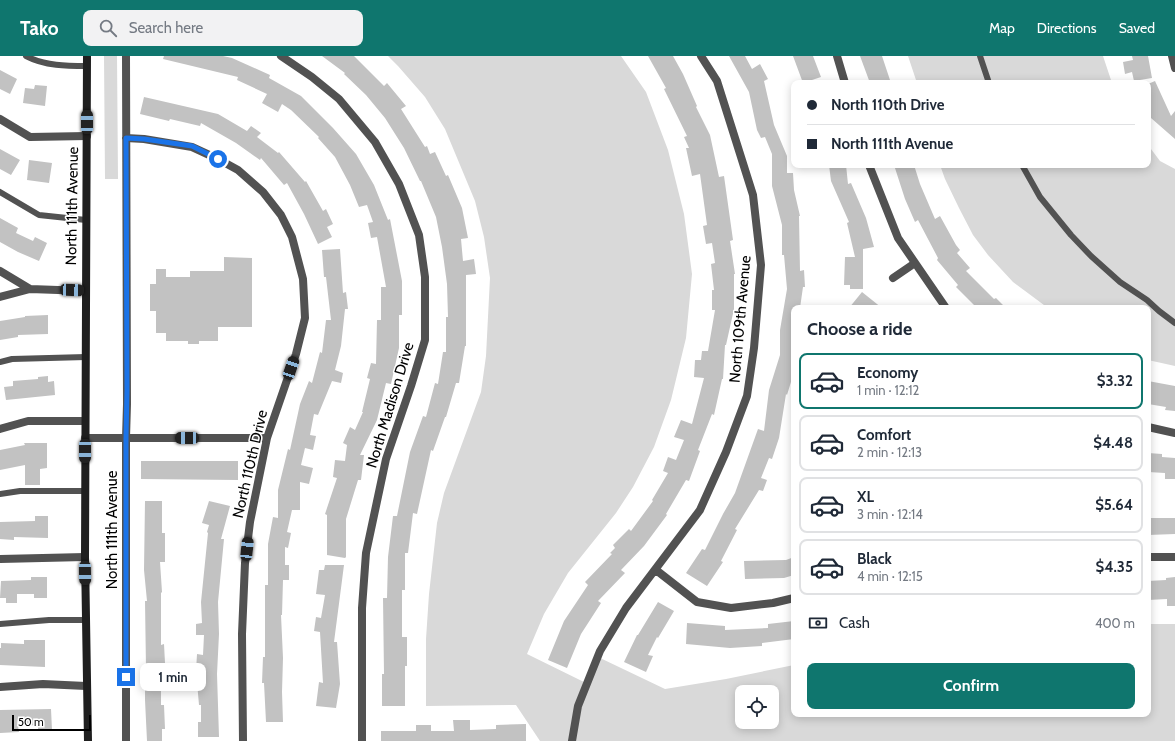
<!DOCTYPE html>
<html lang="en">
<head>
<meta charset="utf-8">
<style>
	:root { --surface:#fff; --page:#f2f2f3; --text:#1f2937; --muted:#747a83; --line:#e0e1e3; --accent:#0f766e }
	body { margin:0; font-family:Cabin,sans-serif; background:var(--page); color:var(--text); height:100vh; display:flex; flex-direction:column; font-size:15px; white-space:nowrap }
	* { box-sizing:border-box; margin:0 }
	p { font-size:13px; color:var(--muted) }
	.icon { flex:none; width:22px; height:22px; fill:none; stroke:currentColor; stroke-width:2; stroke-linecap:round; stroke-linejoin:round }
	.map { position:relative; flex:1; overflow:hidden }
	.drawer { position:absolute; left:791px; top:249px; width:360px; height:412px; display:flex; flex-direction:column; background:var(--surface); border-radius:8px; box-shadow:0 2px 10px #0003 }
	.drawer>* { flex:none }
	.top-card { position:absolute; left:791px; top:24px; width:360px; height:88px; border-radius:8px; box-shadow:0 2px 10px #0003; display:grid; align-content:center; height:88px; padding:0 16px; background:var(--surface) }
	.fabs { position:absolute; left:735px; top:629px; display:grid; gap:8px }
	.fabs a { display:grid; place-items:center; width:44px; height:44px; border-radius:8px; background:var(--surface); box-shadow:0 2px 10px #0003; font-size:20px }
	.scale { position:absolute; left:12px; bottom:10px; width:79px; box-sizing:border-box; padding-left:4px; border:2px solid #000; border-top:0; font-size:11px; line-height:14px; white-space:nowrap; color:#000; -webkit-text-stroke:3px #fff; paint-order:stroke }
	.end { position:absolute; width:18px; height:18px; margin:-9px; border:5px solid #1a73e8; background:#fff; box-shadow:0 0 0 2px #fff }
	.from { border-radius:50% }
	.bubble { position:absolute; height:28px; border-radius:8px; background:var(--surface); box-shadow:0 2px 10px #0003; font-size:13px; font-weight:700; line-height:28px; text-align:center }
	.car { position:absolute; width:12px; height:24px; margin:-12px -6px; border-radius:5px; box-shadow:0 0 3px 1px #0007; background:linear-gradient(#222 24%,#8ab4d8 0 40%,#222 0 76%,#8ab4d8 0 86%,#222 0) }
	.top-card b { display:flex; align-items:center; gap:14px; height:38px; font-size:15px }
	.top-card b+b { border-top:1px solid var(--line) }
	.top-card i { width:10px; height:10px; background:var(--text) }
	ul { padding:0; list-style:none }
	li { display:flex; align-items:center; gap:12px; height:56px; margin:0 8px 6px; padding:0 8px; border:2px solid var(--line); border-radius:8px }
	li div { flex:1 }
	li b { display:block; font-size:15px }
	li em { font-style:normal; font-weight:700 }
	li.active { border-color:var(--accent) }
	li>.icon { width:36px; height:36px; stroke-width:1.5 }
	h2 { padding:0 16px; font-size:18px; line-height:48px }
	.pay { display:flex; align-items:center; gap:10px; height:44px; padding:0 16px; font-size:15px }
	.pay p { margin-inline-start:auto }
	.action { display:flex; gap:8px; margin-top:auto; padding:8px 16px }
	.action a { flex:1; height:46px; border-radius:8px; background:var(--accent); color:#fff; font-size:16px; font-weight:700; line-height:46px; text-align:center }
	header { display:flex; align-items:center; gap:24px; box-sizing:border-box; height:56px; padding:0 20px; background:var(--accent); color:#fff }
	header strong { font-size:19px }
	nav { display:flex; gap:22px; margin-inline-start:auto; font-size:14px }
	.search { width:280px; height:36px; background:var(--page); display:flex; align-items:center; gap:10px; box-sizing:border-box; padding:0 14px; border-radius:8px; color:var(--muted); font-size:15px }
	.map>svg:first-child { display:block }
</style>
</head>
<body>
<header>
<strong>Tako</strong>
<div class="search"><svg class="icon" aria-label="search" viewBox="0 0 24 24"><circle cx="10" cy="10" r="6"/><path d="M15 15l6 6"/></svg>Search here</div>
<nav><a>Map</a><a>Directions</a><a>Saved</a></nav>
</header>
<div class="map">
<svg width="1175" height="685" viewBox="0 0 1175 685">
	<rect width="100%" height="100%" fill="#fff"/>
	<path fill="#d9d9d9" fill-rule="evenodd" d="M104,0H117L118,123H105Z
		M388,0H621L646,36L668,94L684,158L692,218L686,282L671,344L654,391L633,431L616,457L568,517L544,558L527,598L586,627L598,601L665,633L726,623L794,609V658H1148V568H1175V685H540L516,649L426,650V583L429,538L437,467L444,437L481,336L486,300L490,222L484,181L475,145L445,73L425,41L398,10ZM742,636H772V666H742Z
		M908,0H1103L1112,27H917Z
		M1148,89L1160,105L1175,113V310L1148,304V252H1048L1013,226L988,199L973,179L959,152L945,123L940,109H1148Z"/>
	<path fill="#c2c2c2" d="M164,0H223L232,2L270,19L269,22L301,40L333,72L356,98L374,129L388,164L390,163L402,225V259H399V292L391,328L386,327L377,364L360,399H364L361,424H358L346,463V501L345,502L327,499V459L325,458L337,422L333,421L335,404L345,405L347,389L343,387L350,371L355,374L363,356H362L370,323L367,322L371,307L376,308L377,264H381V231H386L377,181L371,182L368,167L373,166L367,149L359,151L350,129L335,101L318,82L319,81L291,54L282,48L278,56L262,47L267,38L237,24L238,21L163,3Z
		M322,0H354L384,30L387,27L406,50L401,53L425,91L427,90L430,98L435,96L446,120L448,119L462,152L468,182L461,183L463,205L474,203L476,218L466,219V290H465L459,327H456L446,361H445L433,395L431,394L417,458L413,457L408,497H405V534H402V581H407V610H405V650H382V618H384L383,542H387L388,501L393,460H397L410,396L423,360L426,361L435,327L438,328L443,296H446V261H448L447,228L442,191L436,161L421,125H420L404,92L385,62L366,39L344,18L345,17Z
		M648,0H673L683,18L697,50L696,51L710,79L719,121L724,120L733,184L730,185L735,218H734V253L726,289H725L723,323H722L714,359L712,358L698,394L700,395L689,425L686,424L666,458L667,459L644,490L621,514L625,517L598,545L601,547L581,578L567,612L548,604L564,565L588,529L585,526L612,498L610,497L615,492L613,489L629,473L631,475L653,445L652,444L668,417L663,415L668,401L676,404L684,384L674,381L681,364L692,368L704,322L694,321L695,304H701L702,295H708L715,254H712V234H714L711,208L715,207L712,187L706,188L703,170L707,169L700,118L692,120L686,92H689L684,81L687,80L664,33L666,32Z
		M729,0H745L752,13L760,8L768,23L764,25L774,69L787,100V117H793L794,134L800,160H799L800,215L804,214L805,231H803L800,252H794V316L787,339L786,338L779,382L772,403L769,402L761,422L767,424L763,435L759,434L735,473L737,474L721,505L723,506L707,530L686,517L702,493L705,494L723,458L735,437L758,373L764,375L769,334L780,299V274L787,233L784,199H782V169L772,130V98L765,81L761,82L757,74L749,36Z
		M793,0H813L821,21L803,27Z
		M860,0H882L891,27H870Z
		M1132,0H1148L1152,22L1134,25L1132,16L1125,18L1123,6L1133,4Z
		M0,14L17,23L10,38L0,33Z
		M1155,25L1171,60L1175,55V83L1151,62L1148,55V28Z
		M35,29L47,30L45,50L23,47L25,32L34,33Z
		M144,41L218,58L247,75L251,70L261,77L257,81L278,97L279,96L305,126L306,125L323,155L326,153L333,168L327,171L332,181L318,188L304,158L287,127L284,129L261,102L260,104L236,87L201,67L200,70L170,63L169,65L140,58Z
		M0,93L20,104L11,119L0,113Z
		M29,104L52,107L49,127L27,124Z
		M829,109H846L848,128L851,127L866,162L874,191L863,193V233H850V229H844L845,201H855L847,167L849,166L831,125Z
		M894,109H914L920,128L935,163L940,160L956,189L960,194L957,197L970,212L966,215L994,243L996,242L1006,252H977L956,231L958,229L937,204L938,202L918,164L915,166L905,143Z
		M0,162L18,172L16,177L33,185L35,181L47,187L39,205L18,196L0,186Z
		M340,193L343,237L346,236L348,253H345L341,290L335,314L343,317L341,327L332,325L318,359L314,358L310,379L316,380L313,394L305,392L301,409L313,412L309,428L300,426V454H292L287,476L291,477L288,492L285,491V509H289V524H283L282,559H281L283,602L282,636L283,666H266L264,627H262L263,601H265V529H268V488L273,461L278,462V434L288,393L290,394L300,348L309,325L312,327L320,296L322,297L326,264H331L326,221H324L322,194Z
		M224,201L252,202V271H218V285H199V288H188V285H166V277H156V255H150V228H156V213H166V221H190V215H224Z
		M862,236L882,252H849Z
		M48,259V278L18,279V281L0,284V265L25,261V260Z
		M48,320V326L54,325L55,339L6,344L4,331L13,330V325L38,323V321Z
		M1148,325L1175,330V355L1165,354L1166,351L1148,348Z
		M24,387H47V412L40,413V429H25V409L0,414V394L25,389Z
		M1148,397L1162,398V401L1175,402V423H1165V417L1148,416Z
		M141,405H238V424L141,423Z
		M145,445H162V477H165V506H160L162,536L161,537V589L164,588L165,607H161V649H164L165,673H162V685H147L145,644V613H146L145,545H147L144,514Z
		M209,445L230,450L221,483H224L218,546L219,578L217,618L219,681H198V666H201V649H199L196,615L197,598L203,599L204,579H196V568L202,567L201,546L208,477L207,476L209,469L202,467Z
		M35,460H48V482L14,481V484L0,483V466L35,465Z
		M1148,462H1175V478L1148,479Z
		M794,501V519L784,522L745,523L744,505L786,504Z
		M325,509H344L334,586H337L340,628L336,652L316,650L319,626L323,627L320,576L314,575L316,561L321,562L325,539L316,538L319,514H324Z
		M31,521H47V542H34V538H17V547H6V542H0L1,525L31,524Z
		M1175,521V550H1167V543L1148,544V525L1166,524V522Z
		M658,546L674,555L658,582L657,581L648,599L653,600L646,616L624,606L637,579H638Z
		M794,565V583L762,587V590L730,592L686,588L687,567L725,570V574L768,572V568Z
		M24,584H45V611L0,609V592H1V587L24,588Z
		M51,653L52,674H38V669L18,670L19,676L0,677V654Z
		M453,664H470V674L496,673V669L526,668V685H381V675H416V669H431V675H454Z"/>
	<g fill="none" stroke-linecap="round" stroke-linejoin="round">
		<path stroke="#525252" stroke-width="6" d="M26,0C45,10 67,10 87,10
			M980,0L989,27
			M1022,109L1040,141L1071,179L1091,200L1120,226L1147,244L1159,255L1175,267
			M0,136L39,159L86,164
			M0,306L12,303L86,301
			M0,438L20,435H85
			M0,568L49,564H86"/>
		<path stroke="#525252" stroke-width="8" d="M126,0L127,348L126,382V685
			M281,0L312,21L339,43L375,86L399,128L419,179L425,221V284L411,330L386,403L366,497L362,552V685
			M837,0L845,27
			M1172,0L1175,12
			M0,63L30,81L87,80
			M126,82L144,83L192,91L218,103L238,114L263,136L281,159L292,181L303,223L305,262L296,298L267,382L250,466L245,507L242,578L243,685
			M869,109L898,182L946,252
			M0,215L30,233L86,235
			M893,222L915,207
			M0,241L30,233
			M1148,371L1175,377
			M0,373L28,365H85
			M85,382H267
			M1148,501H1175
			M0,503L85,501
			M656,514L697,546L731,552L773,547L794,542
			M0,631L43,628L86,630
			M572,685L578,650L600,595L626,552L700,454L726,396L747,340L754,292L761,209L753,139L717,25L701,0"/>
		<path stroke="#1f1f1f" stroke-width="8" d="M87,0L85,501L88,685"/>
	</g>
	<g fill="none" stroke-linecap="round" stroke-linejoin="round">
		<path stroke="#1a73e8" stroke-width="5" d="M126,621V382L127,334L126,82L144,83L192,90L218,103"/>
	</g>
	<g text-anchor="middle" stroke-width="3" stroke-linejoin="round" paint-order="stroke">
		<g font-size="15" fill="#000" stroke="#fff">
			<text transform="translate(72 150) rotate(-89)" y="5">North 111th Avenue</text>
			<text transform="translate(740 263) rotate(-85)" y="5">North 109th Avenue</text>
			<text transform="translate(390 349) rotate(-73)" y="5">North Madison Drive</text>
			<text transform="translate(250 408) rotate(-77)" y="5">North 110th Drive</text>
			<text transform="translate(112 474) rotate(-90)" y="5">North 111th Avenue</text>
		</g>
	</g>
</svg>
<div class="fabs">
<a><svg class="icon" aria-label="locate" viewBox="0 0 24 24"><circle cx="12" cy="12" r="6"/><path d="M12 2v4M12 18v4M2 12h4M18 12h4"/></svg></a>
</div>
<div class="scale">50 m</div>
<i class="end from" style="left:218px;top:103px"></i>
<i class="end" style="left:126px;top:621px"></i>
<div class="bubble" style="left:140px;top:607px;width:66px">1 min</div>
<i class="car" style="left:87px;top:66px;rotate:0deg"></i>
<i class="car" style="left:72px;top:234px;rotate:92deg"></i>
<i class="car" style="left:291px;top:312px;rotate:19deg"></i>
<i class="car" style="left:187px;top:382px;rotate:270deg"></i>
<i class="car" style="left:85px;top:395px;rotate:180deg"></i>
<i class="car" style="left:247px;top:493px;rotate:6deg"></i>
<i class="car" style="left:85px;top:517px;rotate:179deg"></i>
<div class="top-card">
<b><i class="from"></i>North 110th Drive</b>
<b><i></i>North 111th Avenue</b>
</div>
<section class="drawer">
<h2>Choose a ride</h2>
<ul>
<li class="active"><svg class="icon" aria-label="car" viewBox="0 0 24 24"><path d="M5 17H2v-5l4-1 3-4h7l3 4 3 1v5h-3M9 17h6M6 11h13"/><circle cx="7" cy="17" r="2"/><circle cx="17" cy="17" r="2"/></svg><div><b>Economy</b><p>1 min · 12:12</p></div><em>$3.32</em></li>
<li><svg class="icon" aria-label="car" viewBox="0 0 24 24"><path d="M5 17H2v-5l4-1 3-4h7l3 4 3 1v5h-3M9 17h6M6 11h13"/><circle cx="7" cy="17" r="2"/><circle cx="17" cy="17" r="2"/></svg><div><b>Comfort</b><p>2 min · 12:13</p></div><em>$4.48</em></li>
<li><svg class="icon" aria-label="car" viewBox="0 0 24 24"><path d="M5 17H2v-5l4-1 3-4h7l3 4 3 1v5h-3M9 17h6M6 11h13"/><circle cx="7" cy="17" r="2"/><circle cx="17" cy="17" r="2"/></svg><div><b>XL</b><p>3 min · 12:14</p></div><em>$5.64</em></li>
<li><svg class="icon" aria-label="car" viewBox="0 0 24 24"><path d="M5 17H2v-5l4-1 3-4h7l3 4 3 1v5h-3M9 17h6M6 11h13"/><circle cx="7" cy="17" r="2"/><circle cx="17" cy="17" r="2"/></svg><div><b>Black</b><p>4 min · 12:15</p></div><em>$4.35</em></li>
</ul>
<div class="pay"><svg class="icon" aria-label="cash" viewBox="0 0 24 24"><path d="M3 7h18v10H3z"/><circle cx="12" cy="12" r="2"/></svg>Cash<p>400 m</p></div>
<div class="action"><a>Confirm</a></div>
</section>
</div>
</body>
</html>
